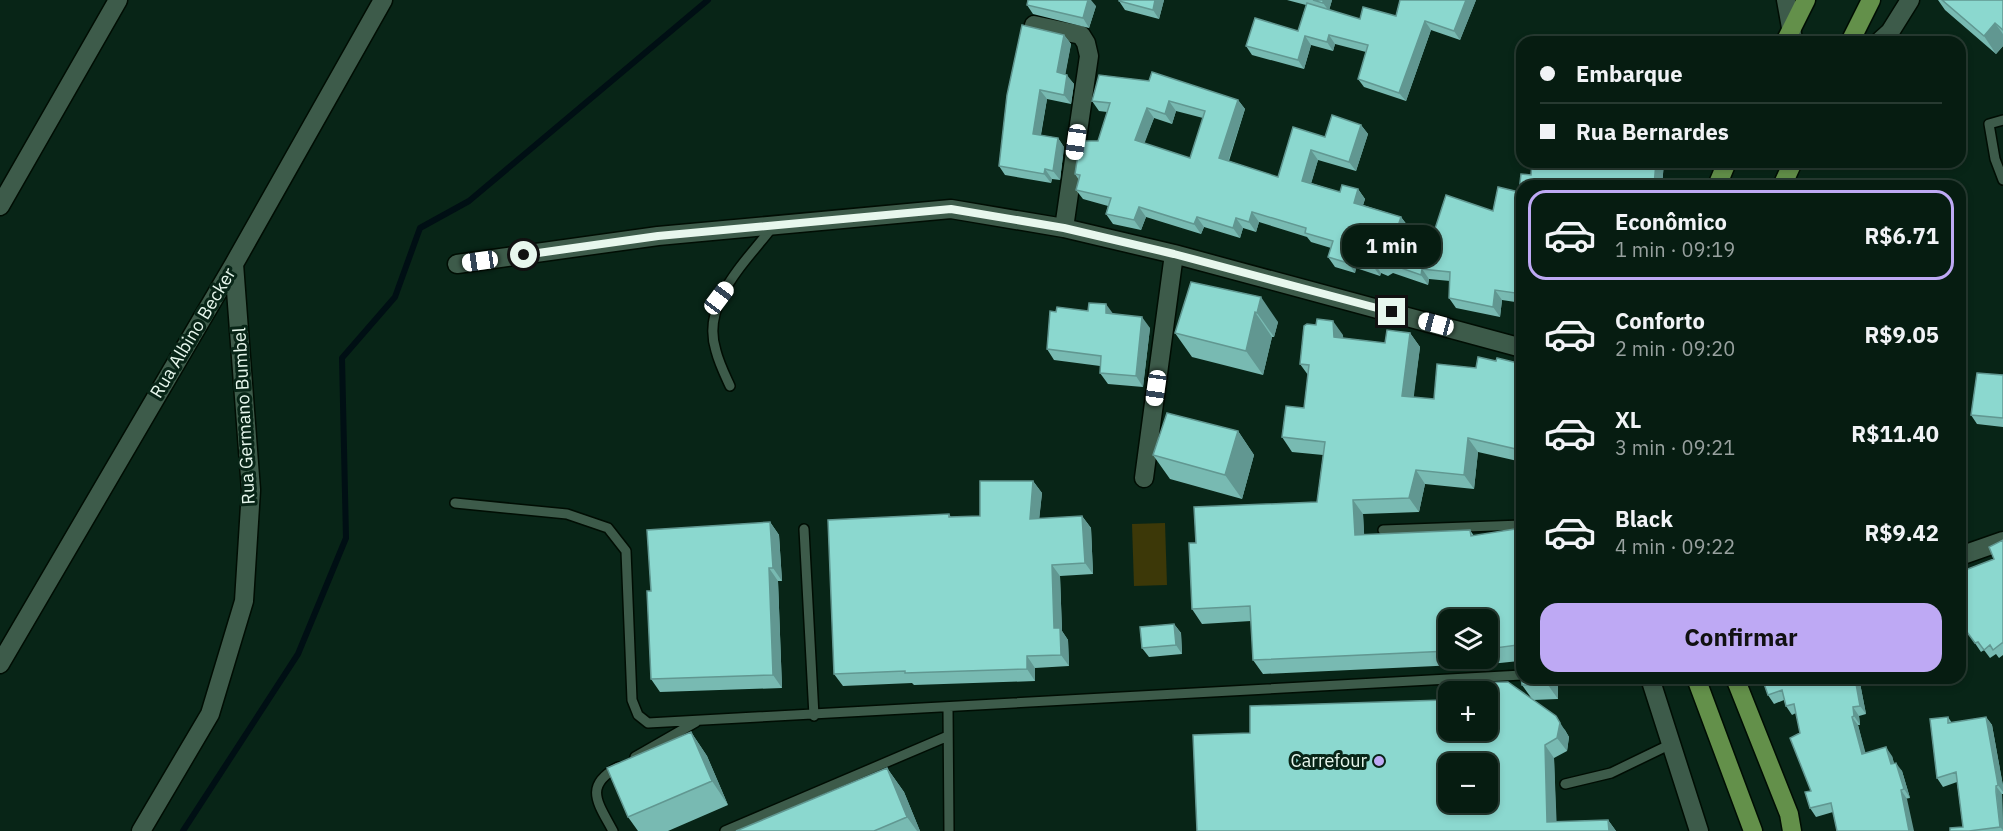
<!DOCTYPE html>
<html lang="pt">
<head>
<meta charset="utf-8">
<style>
	:root { --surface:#061c11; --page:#0f251a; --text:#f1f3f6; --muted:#98a19f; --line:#273a31; --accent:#bea9f4 }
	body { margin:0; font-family:"IBM Plex Sans",sans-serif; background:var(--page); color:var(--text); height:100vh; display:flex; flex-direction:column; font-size:22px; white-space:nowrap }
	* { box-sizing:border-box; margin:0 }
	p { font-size:20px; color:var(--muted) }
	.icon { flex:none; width:33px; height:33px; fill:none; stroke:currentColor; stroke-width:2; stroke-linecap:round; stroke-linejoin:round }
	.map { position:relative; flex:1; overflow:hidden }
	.drawer { position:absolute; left:1516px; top:180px; width:450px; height:504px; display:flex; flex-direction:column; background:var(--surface); border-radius:18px; box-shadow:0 3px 9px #0003,0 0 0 2px var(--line) }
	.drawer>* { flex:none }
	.guide { position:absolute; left:1516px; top:36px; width:450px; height:132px; border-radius:18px; box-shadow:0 3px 9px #0003,0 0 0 2px var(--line); display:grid; align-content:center; height:132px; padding:0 24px; background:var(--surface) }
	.buttons { position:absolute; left:1438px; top:609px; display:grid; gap:12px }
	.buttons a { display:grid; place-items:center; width:60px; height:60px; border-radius:12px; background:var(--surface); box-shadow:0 3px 9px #0003,0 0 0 2px var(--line); font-size:30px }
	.end { position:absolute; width:27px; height:27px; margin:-14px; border:8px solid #e7f7ed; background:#111; box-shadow:0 0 0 3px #111 }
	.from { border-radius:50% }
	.bubble { position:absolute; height:42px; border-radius:18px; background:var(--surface); box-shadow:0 3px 9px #0003,0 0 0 2px var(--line); font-size:20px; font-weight:700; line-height:42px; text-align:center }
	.car { position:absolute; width:18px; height:36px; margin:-18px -9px; border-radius:8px; box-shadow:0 0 4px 2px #0007; background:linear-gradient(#fff 24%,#345 0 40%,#fff 0 76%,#345 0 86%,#fff 0) }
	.guide b { display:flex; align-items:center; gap:21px; height:57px; font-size:22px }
	.guide b+b { border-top:2px solid var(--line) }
	.guide i { width:15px; height:15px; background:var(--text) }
	ul { padding:10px 0 0; list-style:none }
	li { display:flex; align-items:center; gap:18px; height:90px; margin:0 12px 9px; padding:0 12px; border:3px solid transparent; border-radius:18px }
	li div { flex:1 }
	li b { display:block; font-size:22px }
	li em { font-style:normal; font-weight:700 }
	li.active { border-color:var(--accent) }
	li>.icon { width:54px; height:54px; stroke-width:1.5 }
	.action { display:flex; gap:12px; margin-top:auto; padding:12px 24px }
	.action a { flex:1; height:69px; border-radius:18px; background:var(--accent); color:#111; font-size:24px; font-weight:700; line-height:69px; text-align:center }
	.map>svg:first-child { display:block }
</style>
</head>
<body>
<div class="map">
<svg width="2003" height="831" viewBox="0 0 2003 831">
	<rect width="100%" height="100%" fill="#082517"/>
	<path fill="#3c3808" d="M1165,523L1167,585L1134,586L1132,524Z"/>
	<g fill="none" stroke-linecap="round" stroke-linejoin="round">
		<path stroke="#000f14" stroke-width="6" d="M183,831L298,654L346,538L342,358L395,297L420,228L469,201L708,0"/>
		<g stroke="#000d03" stroke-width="12">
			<path id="lane" d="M2003,120L1989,124L1995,159L2003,180
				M730,386C725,375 719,363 716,351C700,302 747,261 774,225
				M455,503L567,514L608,528L626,551L632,700L638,715L648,723L1522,675
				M804,529L814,716
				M1383,530L1522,525
				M948,708L949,831
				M635,757L696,722
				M1565,784L1611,773L1671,744
				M613,831C598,803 583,786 618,767
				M725,831L948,736"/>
		</g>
		<g stroke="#000d03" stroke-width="21">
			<path id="street" d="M1034,25L1081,35L1086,43L1089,56L1064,228
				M0,206L118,0
				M457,264L658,236L951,209L1064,228L1174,254L1522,348
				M1144,478L1174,254
				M1960,556L2003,541
				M0,664L234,264L383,0
				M1650,678L1699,831
				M141,831L210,714L244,601L251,490L234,264"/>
		</g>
		<g stroke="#000d03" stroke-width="21">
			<path id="secondary" d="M1786,0L1793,39
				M1879,42L1890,32L1910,0"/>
		</g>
		<g stroke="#000d03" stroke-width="21">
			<path id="primary" d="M1785,42L1806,0
				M1850,42L1871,0
				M1717,186L1727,162
				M1782,186L1793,162
				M1696,678L1753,831
				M1735,678L1789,814L1792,831"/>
		</g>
		<use href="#lane" stroke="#3d5b4a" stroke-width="9"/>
		<use href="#street" stroke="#3d5b4a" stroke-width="18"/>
		<use href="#secondary" stroke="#3d5b4a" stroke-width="18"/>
		<use href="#primary" stroke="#63904a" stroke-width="18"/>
	</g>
	<path fill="#78bab2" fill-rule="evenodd" d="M1164,0L1159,19L1125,10L1119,1Z
		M1287,0H1332L1329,10L1360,19L1396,16L1476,0L1460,40L1431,30L1406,101L1364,87L1358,79L1366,52L1335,44L1333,51L1311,45L1304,69L1252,55L1246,46L1298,31L1306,5Z
		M1938,0H2003V46L1996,54L1945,10Z
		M1027,5L1096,6L1089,28L1033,14Z
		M1064,35L1071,44L1065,74L1074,84L1071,104L1047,99L1041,135L1058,138L1064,147L1060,180L1052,179L1051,183L1005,175L999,166Z
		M1152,72L1238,100L1245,109L1229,161L1278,177L1293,127L1325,137L1332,115L1361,125L1368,134L1356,171L1318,160L1311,183L1340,192L1342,185L1358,189L1365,199L1363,205L1401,217L1408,226L1433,235L1446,195L1493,211L1498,187L1519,192L1521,174L1531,175L1532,162H1664L1662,186H1522V303L1502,300L1500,317L1456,308L1449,298L1450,281L1429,279L1428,285L1393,273L1388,276L1381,273L1380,276L1356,268L1355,273L1335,267L1328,257L1331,248L1311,242L1307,237L1259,222L1256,232L1243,228L1240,238L1204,227L1201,234L1146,217L1141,230L1113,224L1106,214L1108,206L1083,199L1076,190L1079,180L1075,174L1080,141H1098L1107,112L1099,111L1092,101L1099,75L1149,81ZM1176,111L1203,118L1190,158L1144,143L1154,118L1172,124Z
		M1191,282L1278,322L1274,337H1272L1263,375L1192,357L1175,333Z
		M1113,314L1150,328L1143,387L1108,384L1100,373V366L1054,360L1047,349Z
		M1410,333L1420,347L1413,398L1434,399L1476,368L1496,361L1522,364V462L1478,452L1474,489L1425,484L1419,512L1363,514L1364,535L1470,530L1474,536L1522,528V678H1558V699L1533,700L1565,730L1569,737L1567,751L1554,758L1556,822L1608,820L1616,831H1197L1250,733L1532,699L1522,685L1519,661L1500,663L1263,674L1253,660L1251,621L1202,624L1192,609L1196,543L1317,502L1323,455L1292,452L1282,437L1304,408L1308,375L1300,364L1343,335V338L1385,343ZM1449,620H1488V658H1449Z
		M2003,375V427L1977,424L1971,415Z
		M1238,431L1254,455L1242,499L1170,479L1153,455Z
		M1033,481L1042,493L1039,519L1082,516L1091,528L1093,574L1060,576L1062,631L1068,640L1069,666L1035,668V681L914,685L912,683L843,686L834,674L949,514L951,517L980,516Z
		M770,522L779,535L782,581H778L782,688L660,692L651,679Z
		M2003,540V655L1999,658L1996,654L1990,658L1984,650L1981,652L1968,633L1960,636V572L1994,559Z
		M1174,624L1181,633L1182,654L1149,657L1142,648Z
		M1762,678H1859L1866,714L1859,716L1860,725H1858L1865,753L1892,756L1894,764L1902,771L1910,798L1833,812L1816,817L1810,808L1811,791L1796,713L1792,715L1786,706L1784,700L1774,704L1768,695Z
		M1948,717L1952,723L1986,717L1992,725L2003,786V794H2002L2003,831H1950L1963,827L1957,782L1943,787L1937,778Z
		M691,732L707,756L728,805L668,831H638L628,817Z
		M887,768L904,792L920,831H736Z"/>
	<path fill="#619791" d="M1088,0H1091L1096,6L1089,28L1083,18Z
		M1155,0H1164L1159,19L1153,10Z
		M1323,0H1332L1329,11L1323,3Z
		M1466,0H1476L1460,40L1454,31Z
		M1425,21L1431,30L1406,101L1399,93Z
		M1995,23L2003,34V46L1996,54L1984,36Z
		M1064,35L1071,44L1064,82L1057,72Z
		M1329,35L1335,44L1333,51L1327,42Z
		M1305,36L1311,45L1304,69L1298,60Z
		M1067,75L1074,84L1071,104L1064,95Z
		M1040,90L1047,99L1039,144L1033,134Z
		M1238,100L1245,109L1226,168L1219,158Z
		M1169,101L1176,111L1172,124L1165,114Z
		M1147,108L1154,118L1142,150L1135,140Z
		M1361,125L1368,134L1356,171L1349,162Z
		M1058,138L1064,147L1060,180L1053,171Z
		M1311,150L1318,160L1309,191L1302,181Z
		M1656,162H1664L1662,186H1654Z
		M1045,169L1052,179L1051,183L1044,174Z
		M1358,189L1365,199L1361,212L1354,203Z
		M1139,207L1146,217L1141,230L1134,220Z
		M1252,212L1259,222L1256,232L1249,222Z
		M1197,217L1204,227L1201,234L1194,224Z
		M1401,217L1408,227L1399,223Z
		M1236,218L1243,228L1240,238L1233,228Z
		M1349,258L1356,268L1355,273L1348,263Z
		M1374,263L1381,273L1380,276L1373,266Z
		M1422,269L1429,279L1428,285L1421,275Z
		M1495,290L1502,300L1500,317L1493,307Z
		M1261,297L1278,322L1274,337L1257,313Z
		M1106,304L1114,315L1106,313Z
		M1255,312L1272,337L1263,375L1246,351Z
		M1142,317L1150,328L1143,387L1136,376Z
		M1333,321L1343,335L1344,351L1334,337Z
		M1410,333L1420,347L1412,411L1402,396Z
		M1238,431L1254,455L1242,499L1225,475Z
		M1468,438L1478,452L1474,489L1464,475Z
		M1517,443L1522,451V458L1516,449Z
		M1416,470L1425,484L1419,512L1409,498Z
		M1033,481L1042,493L1038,531L1030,519Z
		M1353,500L1363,514L1365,549L1355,535Z
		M1082,516L1091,528L1093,574L1085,563Z
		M770,522L779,535L782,581L773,568Z
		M1052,565L1060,576L1062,631L1068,640L1069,666L1061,655L1054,628Z
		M769,568L778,581L782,688L773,675Z
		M1174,624L1181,633L1182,654L1176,645Z
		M1027,656L1035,668V681L1027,669Z
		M1548,678H1558V699L1548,685Z
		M1855,678H1859L1866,714L1860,706Z
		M1853,707L1859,716L1860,725L1854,716Z
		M1556,716L1569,737L1567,751L1557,738Z
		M1852,717L1858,725L1868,762L1862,754Z
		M1986,717L1992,725L2003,786V792L1998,785Z
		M691,732L707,756L728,805L712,781Z
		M1545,745L1554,758L1557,831L1547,822Z
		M1886,747L1892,756L1897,773L1891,764Z
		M1896,763L1902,771L1910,798L1904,789Z
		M887,768L904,792L920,831H917L907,817Z
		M1996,786L2002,794L2003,830L2000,827Z
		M1901,790L1907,799L1914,831H1909Z
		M1608,820L1616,831H1609Z"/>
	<path fill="#8bd8cf" stroke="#619791" stroke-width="1.5" fill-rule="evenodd" d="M1028,0H1088L1083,18L1027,5Z
		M1119,0H1155L1153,10L1119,1Z
		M1313,0H1323V3Z
		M1400,0H1466L1454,31L1425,21L1399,93L1358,79L1368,45L1329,35L1327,42L1305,36L1298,60L1246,46L1255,18L1298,31L1307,3L1360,19L1363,7L1396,16Z
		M1942,0H2003V30L1995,23L1984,36Z
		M1022,25L1064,35L1057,72L1067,75L1064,95L1040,90L1033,134L1058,138L1053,171L1045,169L1044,174L999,166L1007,95Z
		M1152,72L1238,100L1219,158L1278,177L1293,127L1325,137L1332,115L1361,125L1349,162L1311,150L1302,181L1340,192L1342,185L1358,189L1354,203L1401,217L1399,223L1433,235L1446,195L1493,211L1498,187L1519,192L1521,174L1531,175L1532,162H1656L1654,186L1646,184V186H1522V294L1495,290L1493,307L1449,298L1450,272L1422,269L1421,275L1387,263L1382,266L1374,263L1373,266L1349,258L1348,263L1328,257L1333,241L1305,233L1306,228L1252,212L1249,222L1236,218L1233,228L1197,217L1194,224L1139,207L1134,220L1106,214L1111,198L1076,190L1080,175L1075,174L1080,141H1098L1110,103L1092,101L1099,75L1149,81ZM1169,101L1205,111L1190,158L1135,140L1147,108L1165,114Z
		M1191,282L1261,297L1257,313L1255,312L1246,351L1175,333Z
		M1089,303L1106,304V313L1142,317L1136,376L1100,373L1101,356L1047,349L1050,311L1056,312L1057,307L1088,311Z
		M1317,319L1333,321L1334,337L1385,343L1387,330L1410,333L1402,396L1434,399L1437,364L1476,368L1478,357L1496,361L1497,358L1522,364V444L1517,443L1516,449L1468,438L1464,475L1416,470L1409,498L1353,500L1355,535L1470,530L1471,536L1522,528V678H1548V685H1522L1517,645L1488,649V620H1449V651L1253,660L1250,606L1192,609L1189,543H1196L1194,507L1317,502L1325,442L1282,437L1286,406L1304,408L1309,365L1300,364L1304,326L1307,324L1316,325Z
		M1977,373L2003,375V418L1971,415Z
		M1167,413L1238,431L1225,475L1153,455Z
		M980,481H1033L1030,519L1082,516L1085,563L1052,565L1054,628H1060L1061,655L1027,656V669L905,673V671L834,674L828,520L949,514V517L980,516Z
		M770,522L773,568H769L773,675L651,679L647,591H651L647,530Z
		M2003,540V643H2002L1993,650L1990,645L1984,650L1978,642L1975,643L1962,625H1960V572L1994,559L1989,547Z
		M1174,624L1176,645L1142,648L1140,627Z
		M1762,678H1855L1860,706L1853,707L1854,716L1852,717L1862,754L1886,747L1891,764L1896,763L1904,789L1901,790L1909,831H1837L1831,803L1810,808L1805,792L1811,791L1790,738L1800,733L1794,704L1786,706L1782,690L1768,695Z
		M1508,682L1556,716L1560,723L1557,738L1545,745L1547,822L1608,820L1609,831H1197L1193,735L1250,733V706L1444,700L1443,684ZM1449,692H1488V730H1449ZM1449,764H1488V802H1449Z
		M1948,717V723L1986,717L1998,785L1996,786V792L2000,827L1969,831H1950V828L1963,827L1956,772L1937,778L1930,719Z
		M691,732L712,781L628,817L607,768Z
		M887,768L907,817L874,831H736Z"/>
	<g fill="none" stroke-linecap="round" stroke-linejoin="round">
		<path stroke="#e7f7ed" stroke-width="8" d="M524,255L658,236L951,209L1064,228L1174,254L1392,312"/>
	</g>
	<circle fill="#bea9f4" stroke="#082517" stroke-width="2" cx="1379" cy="761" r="6"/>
	<g text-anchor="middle" stroke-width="6" stroke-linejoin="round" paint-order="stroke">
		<g font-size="18" fill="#e7f7ed" stroke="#082517">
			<text transform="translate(193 333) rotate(-59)" y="6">Rua Albino Becker</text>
			<text transform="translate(244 416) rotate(-93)" y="6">Rua Germano Bumbel</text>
		</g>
		<g font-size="18" fill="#e7f7ed" stroke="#082517" text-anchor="end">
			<text x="1367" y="767">Carrefour</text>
		</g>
	</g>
</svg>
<div class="buttons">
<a><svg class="icon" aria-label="layers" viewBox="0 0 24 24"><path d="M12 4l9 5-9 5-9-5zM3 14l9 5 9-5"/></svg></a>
<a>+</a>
<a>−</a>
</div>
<i class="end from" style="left:524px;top:255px"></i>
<i class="end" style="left:1392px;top:312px"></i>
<div class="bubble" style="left:1342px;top:225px;width:99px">1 min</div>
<i class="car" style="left:1076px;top:142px;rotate:188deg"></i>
<i class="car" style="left:480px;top:261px;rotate:262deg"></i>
<i class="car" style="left:719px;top:298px;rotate:37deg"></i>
<i class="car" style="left:1436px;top:324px;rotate:285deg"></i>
<i class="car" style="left:1156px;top:388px;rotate:188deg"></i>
<div class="guide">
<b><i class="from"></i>Embarque</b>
<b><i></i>Rua Bernardes</b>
</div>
<section class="drawer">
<ul>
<li class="active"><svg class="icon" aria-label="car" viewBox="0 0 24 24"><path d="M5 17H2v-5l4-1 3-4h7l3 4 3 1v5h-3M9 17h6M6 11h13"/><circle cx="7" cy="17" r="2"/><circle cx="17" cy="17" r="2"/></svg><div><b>Econômico</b><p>1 min · 09:19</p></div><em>R$6.71</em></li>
<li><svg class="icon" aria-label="car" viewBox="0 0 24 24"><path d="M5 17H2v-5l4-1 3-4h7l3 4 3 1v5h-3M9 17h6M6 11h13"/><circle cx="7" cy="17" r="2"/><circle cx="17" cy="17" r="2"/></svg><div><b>Conforto</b><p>2 min · 09:20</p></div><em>R$9.05</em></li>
<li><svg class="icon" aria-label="car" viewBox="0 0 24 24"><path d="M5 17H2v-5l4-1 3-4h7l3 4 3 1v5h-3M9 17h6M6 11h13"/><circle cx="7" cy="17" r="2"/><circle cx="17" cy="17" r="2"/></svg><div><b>XL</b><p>3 min · 09:21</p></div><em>R$11.40</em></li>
<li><svg class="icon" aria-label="car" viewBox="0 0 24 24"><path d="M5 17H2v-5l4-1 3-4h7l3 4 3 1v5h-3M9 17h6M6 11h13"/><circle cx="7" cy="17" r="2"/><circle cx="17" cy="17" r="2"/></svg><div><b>Black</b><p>4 min · 09:22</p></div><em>R$9.42</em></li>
</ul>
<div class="action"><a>Confirmar</a></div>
</section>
</div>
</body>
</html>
